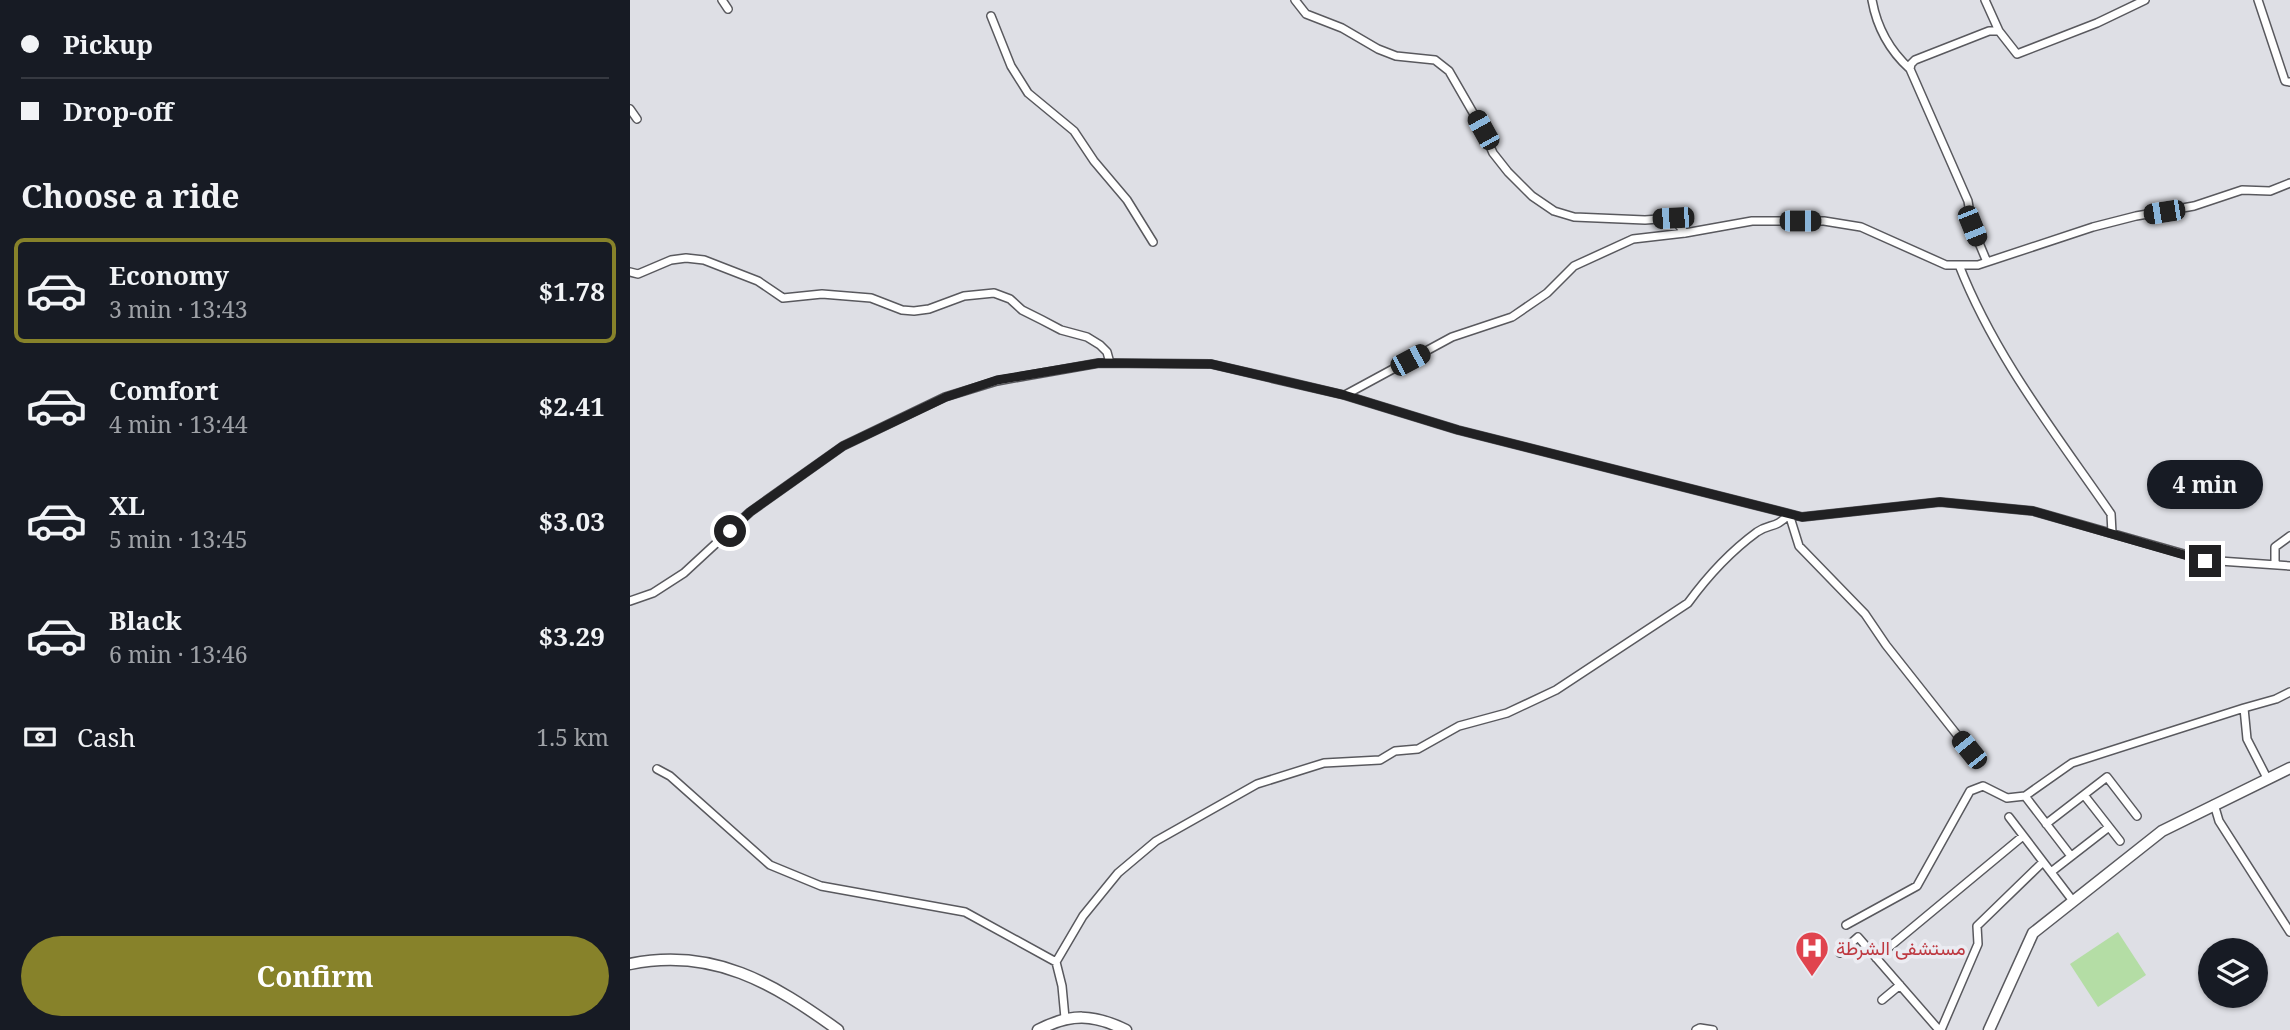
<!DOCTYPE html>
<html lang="en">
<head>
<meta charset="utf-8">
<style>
	:root { --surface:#171b24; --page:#242831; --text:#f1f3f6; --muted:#9ea1a6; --line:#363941; --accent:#87822a }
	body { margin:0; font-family:"Noto Serif",Vazirmatn,serif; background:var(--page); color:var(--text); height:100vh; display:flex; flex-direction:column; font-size:26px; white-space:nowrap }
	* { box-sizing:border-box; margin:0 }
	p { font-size:23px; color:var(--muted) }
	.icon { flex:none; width:38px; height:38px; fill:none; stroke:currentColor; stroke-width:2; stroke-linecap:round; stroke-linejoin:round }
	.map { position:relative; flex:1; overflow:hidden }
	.sheet { display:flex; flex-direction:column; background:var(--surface); width:630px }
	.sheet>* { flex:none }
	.top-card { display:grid; align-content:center; height:154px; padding:0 21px; background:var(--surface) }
	.tools { position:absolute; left:1568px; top:938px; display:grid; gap:14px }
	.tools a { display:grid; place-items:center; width:70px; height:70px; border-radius:50%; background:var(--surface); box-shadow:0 2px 5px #0004; font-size:35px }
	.end { position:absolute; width:32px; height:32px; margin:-16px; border:9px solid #212123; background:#fff; box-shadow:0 0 0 4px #fff }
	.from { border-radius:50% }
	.bubble { position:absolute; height:49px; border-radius:24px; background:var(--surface); box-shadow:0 2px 5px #0004; font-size:23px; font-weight:700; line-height:49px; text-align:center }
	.car { position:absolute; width:21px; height:42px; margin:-21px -10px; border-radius:9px; box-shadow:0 0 5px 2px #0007; background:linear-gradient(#222 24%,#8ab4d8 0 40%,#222 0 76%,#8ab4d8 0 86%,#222 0) }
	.top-card b { display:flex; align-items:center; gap:24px; height:66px; font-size:26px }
	.top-card b+b { border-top:2px solid var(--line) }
	.top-card i { width:18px; height:18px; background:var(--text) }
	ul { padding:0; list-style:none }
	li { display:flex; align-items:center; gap:21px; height:105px; margin:0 14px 10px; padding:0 7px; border:4px solid transparent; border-radius:10px }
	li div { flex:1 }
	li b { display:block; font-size:26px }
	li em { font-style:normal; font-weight:700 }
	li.on { border-color:var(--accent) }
	li>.icon { width:63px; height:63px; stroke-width:1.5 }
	h2 { padding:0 21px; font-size:32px; line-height:84px }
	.pay { display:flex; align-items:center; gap:18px; height:77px; padding:0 21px; font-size:26px }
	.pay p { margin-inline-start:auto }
	.primary-button { display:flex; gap:14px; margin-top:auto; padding:14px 21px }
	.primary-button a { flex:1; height:80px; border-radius:42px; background:var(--accent); color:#fff; font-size:28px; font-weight:700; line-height:80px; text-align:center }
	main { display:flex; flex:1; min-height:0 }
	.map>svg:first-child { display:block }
</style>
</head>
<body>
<main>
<section class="sheet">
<div class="top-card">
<b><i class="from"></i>Pickup</b>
<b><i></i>Drop-off</b>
</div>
<h2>Choose a ride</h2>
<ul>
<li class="on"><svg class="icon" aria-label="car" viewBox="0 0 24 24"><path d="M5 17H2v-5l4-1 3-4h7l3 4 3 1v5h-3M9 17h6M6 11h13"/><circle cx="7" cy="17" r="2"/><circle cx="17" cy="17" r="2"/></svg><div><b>Economy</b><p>3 min · 13:43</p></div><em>$1.78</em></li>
<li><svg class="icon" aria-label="car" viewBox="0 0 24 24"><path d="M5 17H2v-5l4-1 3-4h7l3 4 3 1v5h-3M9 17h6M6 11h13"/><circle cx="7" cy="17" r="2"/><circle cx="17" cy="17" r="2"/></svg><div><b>Comfort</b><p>4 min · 13:44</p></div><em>$2.41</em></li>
<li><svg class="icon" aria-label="car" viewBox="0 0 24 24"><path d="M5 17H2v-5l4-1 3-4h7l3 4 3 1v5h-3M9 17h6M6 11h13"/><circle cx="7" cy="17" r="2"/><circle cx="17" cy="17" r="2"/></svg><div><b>XL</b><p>5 min · 13:45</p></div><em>$3.03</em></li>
<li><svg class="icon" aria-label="car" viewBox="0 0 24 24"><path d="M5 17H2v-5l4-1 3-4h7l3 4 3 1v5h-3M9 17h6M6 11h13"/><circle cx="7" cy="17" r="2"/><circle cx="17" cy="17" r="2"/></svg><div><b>Black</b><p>6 min · 13:46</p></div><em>$3.29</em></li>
</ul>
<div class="pay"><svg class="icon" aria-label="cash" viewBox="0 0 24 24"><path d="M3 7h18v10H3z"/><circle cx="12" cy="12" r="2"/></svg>Cash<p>1.5 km</p></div>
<div class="primary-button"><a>Confirm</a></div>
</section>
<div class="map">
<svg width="1660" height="1030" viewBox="0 0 1660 1030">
	<rect width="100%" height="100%" fill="#dedfe5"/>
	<path fill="#b4dda5" d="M1488,932L1516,975L1468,1007L1440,964Z"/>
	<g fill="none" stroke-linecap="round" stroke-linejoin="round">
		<g stroke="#59595e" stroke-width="10">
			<path id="street" d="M92,0L98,9
				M665,0L676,14L712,28L748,49L766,56L805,60L819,71L853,130L863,153L878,172L902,196L924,211L944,217L1015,220L1043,218L1055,233
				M1242,0C1247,28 1259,50 1280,69
				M1355,0L1369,31
				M1628,0L1655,81L1660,82
				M361,16L381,66L398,93L444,131L464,161L497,200L523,242
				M0,109L7,119
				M1357,262L1342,226L1338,201L1280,69L1281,64L1285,60L1359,31H1369L1387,54L1467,23L1515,0
				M1329,265C1365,357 1426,434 1481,514L1482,533
				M0,272L8,274L41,260L56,258L74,260L128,281L153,298L192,294L241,298L272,310L284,311L299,309L334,296L364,293L380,299L392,310L412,320L431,330L457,337L470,345L477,352L480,363
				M715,395L822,337L882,317L917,293L944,266L1003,239L1055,233L1122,221H1194L1231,227L1316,265H1348L1463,227L1506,216L1564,206L1612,190L1640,191L1660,183
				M1645,564V547L1660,536
				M0,601L23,593L54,573L120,512L213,446L315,397L367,381L469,363L581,364L714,395L828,430L1172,517L1310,502L1403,511L1575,560L1660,566
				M27,769L40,776L140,865L191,886L335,912L426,962L432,986L435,1018
				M1637,778L1617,739L1614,708L1646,699L1660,692
				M1454,795L1490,841
				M1395,796L1441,856
				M1584,804L1589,821L1660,932
				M1379,817L1443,901
				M1416,824L1477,777L1507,816
				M1421,872L1479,827
				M1216,925L1287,886L1340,791L1353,786L1377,798L1395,796L1442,763L1614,708
				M1210,953L1228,937L1309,1030
				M1246,958L1393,836
				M426,962L453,916L488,873L526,841L627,784L694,763L750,760L765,751L788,749L829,726L877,713L926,690L1058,603C1077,577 1101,551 1127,532C1140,523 1146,529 1159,514L1169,546L1235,614L1256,645L1339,750
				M1252,1000L1270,985
				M1066,1030L1070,1028L1083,1030
				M1311,1030L1348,944L1347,926L1413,862"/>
		</g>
		<g stroke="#59595e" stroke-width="13">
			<path id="secondary" d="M0,964C83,947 143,983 208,1030
				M408,1030C441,1013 463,1014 496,1030
				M1359,1030L1403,933L1532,831L1660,768"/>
		</g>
		<use href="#street" stroke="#fff" stroke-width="7"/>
		<use href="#secondary" stroke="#fff" stroke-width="10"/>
	</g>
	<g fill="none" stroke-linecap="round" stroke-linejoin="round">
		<path stroke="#212123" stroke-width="9" d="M100,531L120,512L213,446L316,397L367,380L469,363L581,364L714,395L828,430L1172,517L1310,502L1403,511L1575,561"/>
	</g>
	<defs>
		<g id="hospital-pin" transform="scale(1.75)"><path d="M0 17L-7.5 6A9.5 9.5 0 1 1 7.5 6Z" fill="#e0444e" stroke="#ebecf2"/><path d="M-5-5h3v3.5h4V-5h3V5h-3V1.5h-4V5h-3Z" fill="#fff"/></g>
	</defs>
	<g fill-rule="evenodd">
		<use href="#hospital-pin" x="1182" y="948"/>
	</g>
	<g text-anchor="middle" stroke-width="7" stroke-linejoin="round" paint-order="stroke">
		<g font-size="19" fill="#be3a42" stroke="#ebecf2" text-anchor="start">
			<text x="1206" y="955">مستشفى الشرطة</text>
		</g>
	</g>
</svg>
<div class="tools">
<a><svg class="icon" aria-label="layers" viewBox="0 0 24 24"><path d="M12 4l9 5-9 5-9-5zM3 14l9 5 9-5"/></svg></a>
</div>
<i class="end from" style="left:100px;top:531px"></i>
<i class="end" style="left:1575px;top:561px"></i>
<div class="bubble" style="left:1517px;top:460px;width:116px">4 min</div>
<i class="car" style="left:853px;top:130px;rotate:331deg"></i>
<i class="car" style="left:1534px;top:212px;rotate:261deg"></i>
<i class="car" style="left:1043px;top:218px;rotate:267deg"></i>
<i class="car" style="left:1170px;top:221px;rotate:90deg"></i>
<i class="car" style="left:1342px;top:226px;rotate:158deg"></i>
<i class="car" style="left:780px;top:360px;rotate:62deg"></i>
<i class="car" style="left:1339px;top:750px;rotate:321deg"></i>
</div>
</main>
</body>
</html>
